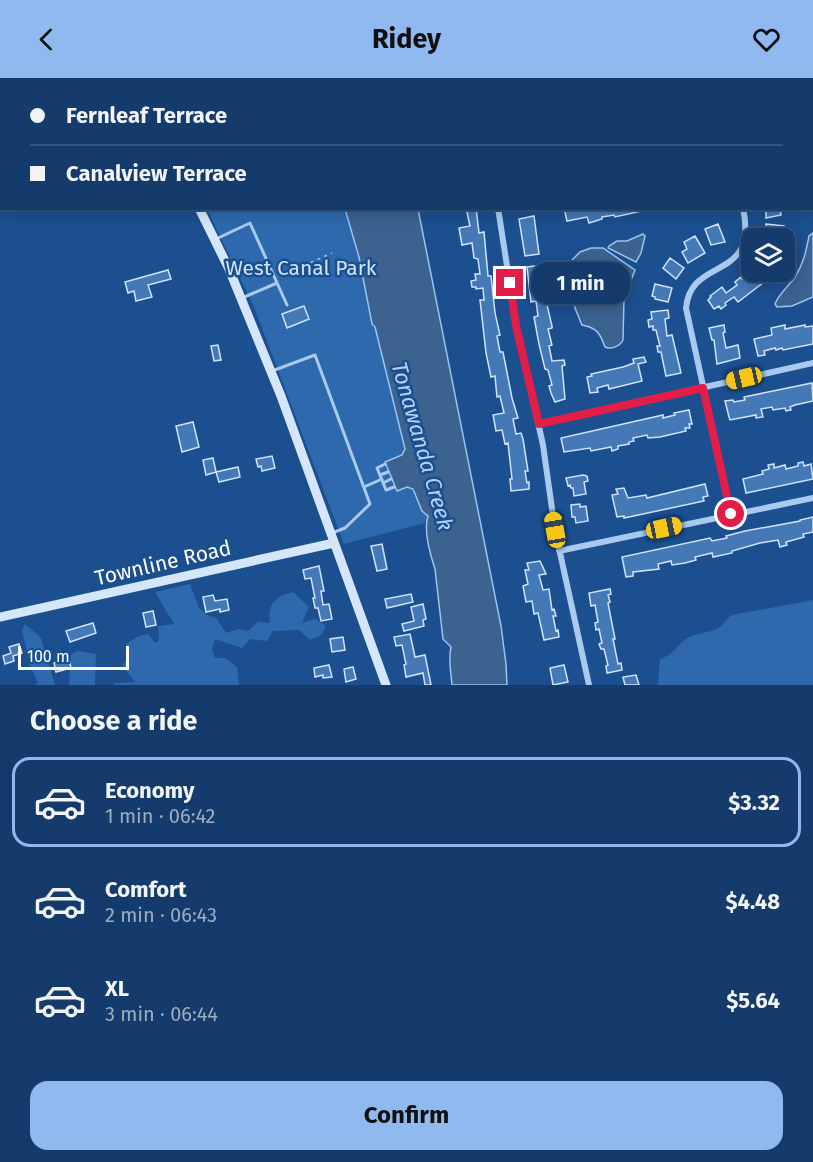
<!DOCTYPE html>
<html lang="en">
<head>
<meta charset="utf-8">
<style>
	:root { --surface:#143b6b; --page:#1d4271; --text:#f1f3f6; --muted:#9dadc1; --line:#33557e; --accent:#90b9f0 }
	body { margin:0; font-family:"Fira Sans",sans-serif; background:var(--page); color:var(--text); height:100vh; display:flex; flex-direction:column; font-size:22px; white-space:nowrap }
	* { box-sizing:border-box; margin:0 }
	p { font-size:20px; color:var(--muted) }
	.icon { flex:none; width:33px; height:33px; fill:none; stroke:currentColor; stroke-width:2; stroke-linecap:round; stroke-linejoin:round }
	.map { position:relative; height:607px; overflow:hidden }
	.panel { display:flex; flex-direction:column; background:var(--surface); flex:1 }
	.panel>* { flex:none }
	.banner { position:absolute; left:0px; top:0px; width:813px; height:132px; box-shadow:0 3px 15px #0003,0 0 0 2px var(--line); display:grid; align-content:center; height:132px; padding:0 30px; background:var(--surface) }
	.fabs { position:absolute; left:741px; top:150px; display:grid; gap:12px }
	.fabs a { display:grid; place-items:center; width:54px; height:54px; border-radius:12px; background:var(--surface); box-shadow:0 3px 15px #0003,0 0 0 2px var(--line); font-size:30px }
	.scale { position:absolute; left:18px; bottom:15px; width:111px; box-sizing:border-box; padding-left:6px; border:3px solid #fff; border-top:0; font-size:16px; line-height:21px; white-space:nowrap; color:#fff; -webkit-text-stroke:4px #1b4f8f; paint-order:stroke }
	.end { position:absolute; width:27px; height:27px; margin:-14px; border:8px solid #e11d48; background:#fff; box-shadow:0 0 0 3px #fff }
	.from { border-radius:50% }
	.bubble { position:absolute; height:42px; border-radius:18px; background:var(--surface); box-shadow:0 3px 15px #0003,0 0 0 2px var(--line); font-size:20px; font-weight:700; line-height:42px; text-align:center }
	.car { position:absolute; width:18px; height:36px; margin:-18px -9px; border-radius:8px; box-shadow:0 0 4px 2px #0007; background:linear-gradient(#f5c518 24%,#345 0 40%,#f5c518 0 76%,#345 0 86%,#f5c518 0) }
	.banner b { display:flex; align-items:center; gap:21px; height:57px; font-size:22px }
	.banner b+b { border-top:2px solid var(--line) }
	.banner i { width:15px; height:15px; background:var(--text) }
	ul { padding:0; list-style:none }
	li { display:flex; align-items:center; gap:18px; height:90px; margin:0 12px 9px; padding:0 18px; border:3px solid transparent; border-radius:18px }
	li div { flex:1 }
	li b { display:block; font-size:22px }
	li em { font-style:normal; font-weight:700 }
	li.active { border-color:var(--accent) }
	li>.icon { width:54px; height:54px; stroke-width:1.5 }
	h2 { padding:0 30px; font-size:27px; line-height:72px }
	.button { display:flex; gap:12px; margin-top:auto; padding:12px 30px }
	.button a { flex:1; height:69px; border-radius:18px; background:var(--accent); color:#111; font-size:24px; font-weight:700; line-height:69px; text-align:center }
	header { display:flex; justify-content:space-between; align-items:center; height:78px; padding:0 30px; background:var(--accent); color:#111; font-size:27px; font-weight:700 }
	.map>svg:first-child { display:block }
</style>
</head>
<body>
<header><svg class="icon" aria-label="back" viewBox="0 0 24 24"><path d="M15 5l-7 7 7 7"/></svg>Ridey<svg class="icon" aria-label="heart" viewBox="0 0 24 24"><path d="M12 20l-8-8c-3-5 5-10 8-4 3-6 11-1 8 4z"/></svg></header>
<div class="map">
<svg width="813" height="607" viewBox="0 0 813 607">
	<rect width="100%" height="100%" fill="#1b4f8f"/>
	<path fill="#2e69ad" d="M142,0H317V1L142,2Z
		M207,131H345L359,179L372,246L375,249L405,371L402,377L385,384L407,409L413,411L421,429L428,438L425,445L344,466L254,229Z
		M190,506L199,530L207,537L216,540L226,555L238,551L248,553L258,544L270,545C267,527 275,518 293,514L309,529L302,545L315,541L326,548L321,557L310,562L299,552L273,553L267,563L250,561L242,570L215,561L212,571L215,580H225L237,589L239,607H114V605L135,604L122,587L129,581L126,566L139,558L148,556L155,565L159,562L158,548L174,546L155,514Z
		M813,522V607H658L660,581C676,575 674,570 686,561C695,554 709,556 718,550C724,547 726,540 732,537Z
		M25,546L41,560L55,607H35L38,605L30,587L22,552Z
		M77,573L96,576L95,607H69L71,577Z"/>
	<path fill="#3c6290" stroke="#9cc4f0" stroke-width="1.5" d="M345,131H418L501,548L506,586L507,607H452C451,594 448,582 451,569L443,561L435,491C430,476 423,453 428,438L422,433L413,411L407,409L397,413L385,384L402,377L405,371L375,249L372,246L359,179Z
		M813,155V219L792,228L777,229L775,226C779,215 789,208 795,199C804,185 806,173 809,158Z
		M643,156L645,158L641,175L636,184L608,170L609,168L617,163H627Z
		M591,170H603L635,192L624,220L623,262C620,268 611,272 605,269C600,255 597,250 582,247L575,230L571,197L572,182L580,174Z"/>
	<path fill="#4478b7" stroke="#cfe3fa" stroke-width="1.5" d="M466,130H476L479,155L484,154L488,198H491L495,235L500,257L497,258L500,274H503L512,320L518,340L513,341L516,356L521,355L523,361L528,393H525L527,405L529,404V411L511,413L510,401H512L508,365L505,366L502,352L496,353L493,337L504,335L500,318L497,319L495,298L491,299L486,275L480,222H484L483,210L476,211V209H472L471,203L476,202L475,196H480L478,181L474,180L472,165L462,167L459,150L470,148Z
		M564,130H642V133L615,139L614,137L602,139V141L589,145L587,139L567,143Z
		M766,130H780L781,137L766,140Z
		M534,138L539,176L525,178L519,141Z
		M718,146L725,164L711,167L705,151Z
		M766,146L784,148V160H766Z
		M695,158L705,175L688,185L682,174L687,171L684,164Z
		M670,180L684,190L676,201L663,190Z
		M542,187L546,200L542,201L543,214H547L549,227H547L552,248V250L548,251L552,267L549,268L552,283L564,282L565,287L562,288L565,321L555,324L551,315L549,308L552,307L548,292L545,291L539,266L534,239L538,238L536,223L531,224L527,189Z
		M168,192L171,201L148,207L152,219L136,223L134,213L128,215L125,204Z
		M749,194H768L761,201L764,204L738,224L734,219L725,225L726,227L721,231L719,228L714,231L708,222L711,219L710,218L722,209L726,215L737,207L735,204L741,199L742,201Z
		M655,206L672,210L668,224L655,221V219L652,218Z
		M304,228L309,241L287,250L282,236Z
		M668,232L669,240L665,241L667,258L672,257L681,295L666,298L661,274H658L657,268H660L656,252H653V248L649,249L648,242L652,241L651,234Z
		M724,247L725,254L723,255L726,270L738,267L740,280L717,286L714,262H712L709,250Z
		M785,247V251L805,247V249L813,248V266L783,272L782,270L776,272L775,270L764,273L765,277L758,278L754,261L772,257L771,250Z
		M218,267L221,282L214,283L211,268Z
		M644,279L646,284L638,286L642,303L609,311L608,307L597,310L598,314L590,315L587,299L592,298L591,296L623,289L634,285L633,281Z
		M812,305L813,323L795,327L790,329L791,332L786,333L785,330L773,332L772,329L761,331L763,339L756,340V337L730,342L729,339L725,323L733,322L734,324L745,322L744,319Z
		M689,332L692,346H689L690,350H685L686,353L660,359L648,360L647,357L633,360L634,363L629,364V366L618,368V371L612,373L611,369L591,373L590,370L564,374L561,360L663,337V340L675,337L674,335Z
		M193,344L199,369L182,374L176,348Z
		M272,378L275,390L262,393L261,388L258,389L256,381Z
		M213,380L216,394L238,389L240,399L219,404L216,394L206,397L203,382Z
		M803,384L804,388L811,386L813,401L746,415L743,401L763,396L762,393L769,391L768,387L774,386V390L785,387L786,391L798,388V385Z
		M583,397L587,398L588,403L584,404L586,416L574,418L573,410H571L570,407L568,408L566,400Z
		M705,406L708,418L703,419L704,423L624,440V438L617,439L612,417L618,416L616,411L624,410L628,420L646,417L647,420Z
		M580,426V429L586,428L588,443L576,445L575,439H572L571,427Z
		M813,439V454L803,456L804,459L786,464L787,467L780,469L778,462L760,465L732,473V475L713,479L712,475L695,479L696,482L685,485L672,487L671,483L658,486L659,491L633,494V498L626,499L622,479L710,460L712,463L727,460L726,458L745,453L800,443V442Z
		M382,466L387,491L377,493L371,468Z
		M540,483L546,496L539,497L543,512L549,511L552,532L554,531L556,538H553L556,553L558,552L559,559L544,562L538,535L534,536L532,523L526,524L523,508L528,506L525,492H529L527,485Z
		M319,488L324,513H321L323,527L329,526L332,541L321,543L318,530H315L313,520H315L311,500L305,501L303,492Z
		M610,511L611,516L608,517L610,524L608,525L615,561H613L618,586L621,585L622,592L607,595L606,588L608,587L604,571H601L599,566L602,565L599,551L596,552L595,545L598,544L595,527L591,528L589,515Z
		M411,516L413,524L387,530L385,521Z
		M213,517L215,523L227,521L229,532L220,534V531L206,534L203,519Z
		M423,526L426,541L423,542L424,548L404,553L402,546L414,543L411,529Z
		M153,533L156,547L146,549L143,535Z
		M93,545L96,555L70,564L66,553Z
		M410,556L415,579L425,577L431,607H425L423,595L406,599L404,587L406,586L402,567L396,568L394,559Z
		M343,559L345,572L332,574L330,561Z
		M19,566L22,575L13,578L14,583L5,586L3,578L11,575L9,569Z
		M69,581L71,590L56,594L54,585Z
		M329,587L332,599L323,600V597L315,599L314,590Z
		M564,587L568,604L553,607L550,590Z
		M353,589L356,601L346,604L344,591Z
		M636,597L639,607H625L623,599Z"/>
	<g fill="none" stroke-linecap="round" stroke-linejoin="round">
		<path stroke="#a9c9ee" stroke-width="1.5" stroke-dasharray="3 4.5" stroke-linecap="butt" d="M290,194L332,175"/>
		<path stroke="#a9c9ee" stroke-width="3" d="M163,0V2
			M216,161L250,145L287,227
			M242,220L277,205
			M272,293L315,277L370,426L345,450L332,455
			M385,386L377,390L386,412L394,409
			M380,397L388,394
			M383,405L391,401
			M364,409L382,401"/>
		<path stroke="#a9c9ee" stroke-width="6" d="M812,62H813
			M498,130L516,246L543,367L555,452L589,607
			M539,346L813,285
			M731,436L686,230C691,177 759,205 743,130
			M559,473L813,420"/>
		<path stroke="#d6e6fa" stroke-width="9" d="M132,0L133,2
			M199,130L229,191L281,318L386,607
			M0,539L334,465"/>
	</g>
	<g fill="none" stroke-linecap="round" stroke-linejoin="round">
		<path stroke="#e11d48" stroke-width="8" d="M510,205L516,248L539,346L703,310L731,436"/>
	</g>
	<g text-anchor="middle" stroke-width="5" stroke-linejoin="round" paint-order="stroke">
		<g font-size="21" fill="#cfe3fa" stroke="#1b4f8f">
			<text x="301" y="197">West Canal Park</text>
		</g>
		<g font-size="21" fill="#fff" stroke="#1b4f8f">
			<text transform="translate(163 485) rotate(-13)" y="7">Townline Road</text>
		</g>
		<g font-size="22" font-style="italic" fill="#b5d3f5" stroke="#1b4f8f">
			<text transform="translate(423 368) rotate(74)" y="8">Tonawanda Creek</text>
		</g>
	</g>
</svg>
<div class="fabs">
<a><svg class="icon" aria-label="layers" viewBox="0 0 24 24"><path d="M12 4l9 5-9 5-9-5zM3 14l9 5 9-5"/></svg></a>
</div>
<div class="scale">100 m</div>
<i class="end from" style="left:731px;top:436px"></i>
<i class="end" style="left:510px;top:205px"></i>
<div class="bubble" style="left:531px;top:184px;width:99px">1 min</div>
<i class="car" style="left:744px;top:300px;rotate:257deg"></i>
<i class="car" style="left:664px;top:450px;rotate:78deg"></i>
<i class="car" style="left:555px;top:452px;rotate:350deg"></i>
<div class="banner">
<b><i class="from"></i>Fernleaf Terrace</b>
<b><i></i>Canalview Terrace</b>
</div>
</div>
<section class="panel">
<h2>Choose a ride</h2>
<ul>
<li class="active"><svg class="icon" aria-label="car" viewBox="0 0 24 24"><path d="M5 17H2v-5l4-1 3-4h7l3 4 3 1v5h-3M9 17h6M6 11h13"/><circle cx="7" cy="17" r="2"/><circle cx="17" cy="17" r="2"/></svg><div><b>Economy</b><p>1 min · 06:42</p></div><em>$3.32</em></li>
<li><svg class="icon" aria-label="car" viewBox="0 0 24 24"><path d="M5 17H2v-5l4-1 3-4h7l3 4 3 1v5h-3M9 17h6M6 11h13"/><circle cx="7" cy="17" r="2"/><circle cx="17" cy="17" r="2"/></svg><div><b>Comfort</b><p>2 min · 06:43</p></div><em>$4.48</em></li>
<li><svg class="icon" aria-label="car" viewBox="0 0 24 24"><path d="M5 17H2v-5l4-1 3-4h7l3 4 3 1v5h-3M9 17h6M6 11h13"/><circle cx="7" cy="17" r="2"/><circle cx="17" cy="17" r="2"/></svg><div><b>XL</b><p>3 min · 06:44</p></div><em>$5.64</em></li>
</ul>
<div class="button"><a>Confirm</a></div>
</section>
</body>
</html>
